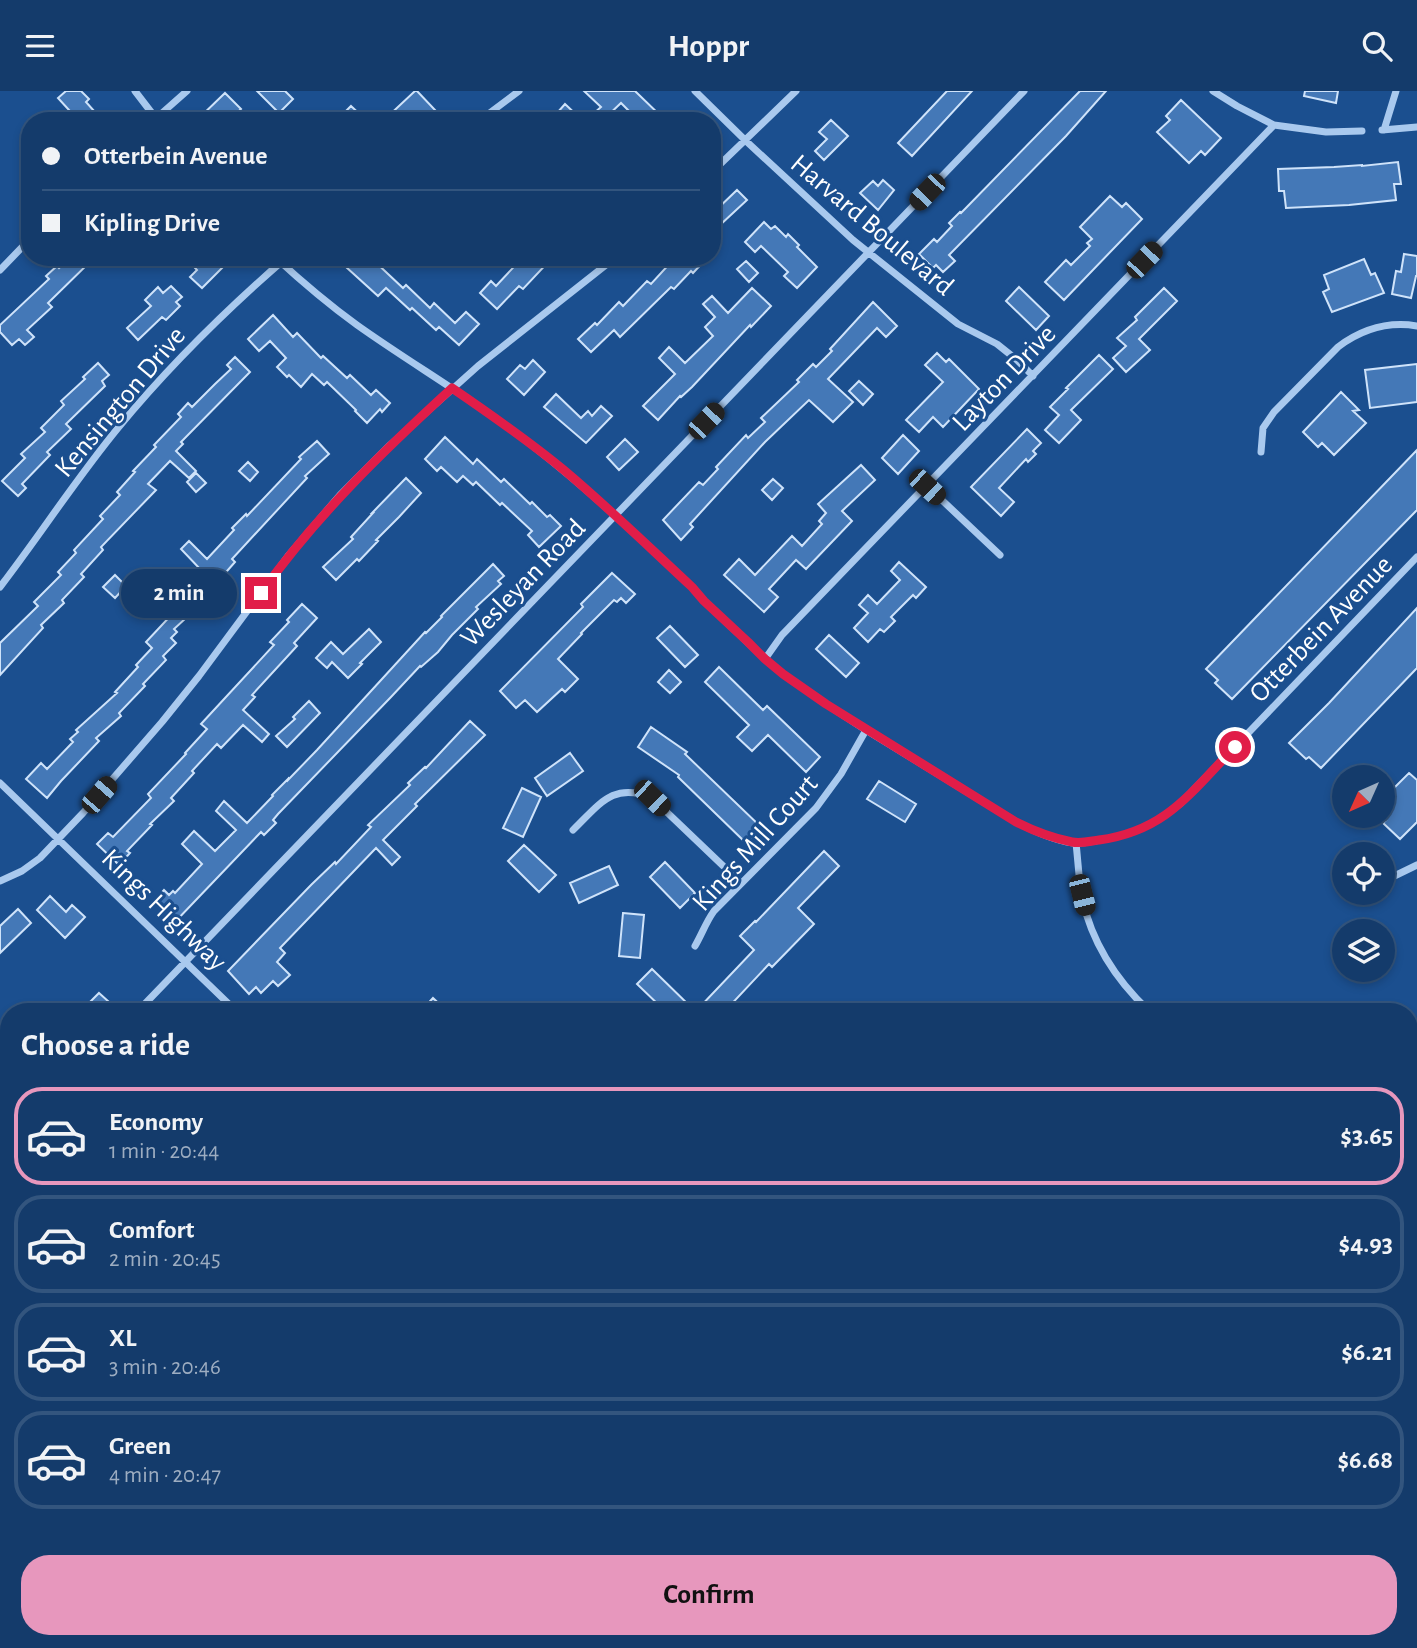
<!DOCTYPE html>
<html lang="en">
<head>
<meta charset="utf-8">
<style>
	:root { --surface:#143b6b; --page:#1d4271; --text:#f1f3f6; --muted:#9dadc1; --line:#33557e; --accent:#e797bd }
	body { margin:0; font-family:"Alegreya Sans",sans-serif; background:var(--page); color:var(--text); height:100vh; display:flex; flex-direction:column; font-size:26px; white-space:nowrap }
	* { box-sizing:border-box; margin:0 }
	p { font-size:23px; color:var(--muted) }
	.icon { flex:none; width:38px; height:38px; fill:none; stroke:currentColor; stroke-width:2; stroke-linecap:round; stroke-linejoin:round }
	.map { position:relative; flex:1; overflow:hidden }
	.sheet { position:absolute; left:0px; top:912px; width:1418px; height:646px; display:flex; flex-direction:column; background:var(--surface); border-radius:28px 28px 0 0; box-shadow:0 4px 10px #0003,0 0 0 2px var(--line) }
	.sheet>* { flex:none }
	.banner { position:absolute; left:21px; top:21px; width:700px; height:154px; border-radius:28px; box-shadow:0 4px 10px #0003,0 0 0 2px var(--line); display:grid; align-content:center; height:154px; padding:0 21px; background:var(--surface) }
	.needle { width:46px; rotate:225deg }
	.tools { position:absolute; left:1332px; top:674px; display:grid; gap:14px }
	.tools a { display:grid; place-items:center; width:63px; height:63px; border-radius:50%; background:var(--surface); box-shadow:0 4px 10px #0003,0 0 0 2px var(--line); font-size:35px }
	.end { position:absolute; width:32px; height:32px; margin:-16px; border:9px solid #e11d48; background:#fff; box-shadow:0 0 0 4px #fff }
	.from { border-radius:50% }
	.bubble { position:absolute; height:49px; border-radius:24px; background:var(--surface); box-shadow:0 4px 10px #0003,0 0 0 2px var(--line); font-size:23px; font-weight:600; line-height:49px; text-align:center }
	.car { position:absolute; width:21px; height:42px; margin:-21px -10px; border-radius:9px; box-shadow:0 0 5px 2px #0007; background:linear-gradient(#222 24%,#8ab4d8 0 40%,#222 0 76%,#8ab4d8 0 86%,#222 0) }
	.banner b { display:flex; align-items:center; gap:24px; height:66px; font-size:26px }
	.banner b+b { border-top:2px solid var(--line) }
	.banner i { width:18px; height:18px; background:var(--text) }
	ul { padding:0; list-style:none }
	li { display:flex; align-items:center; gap:21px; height:98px; margin:0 14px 10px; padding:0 7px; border:4px solid var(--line); border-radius:28px }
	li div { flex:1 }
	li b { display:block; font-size:26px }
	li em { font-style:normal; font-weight:600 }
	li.selected { border-color:var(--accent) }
	li>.icon { width:63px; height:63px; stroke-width:1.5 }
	h2 { padding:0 21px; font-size:32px; line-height:84px }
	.action { display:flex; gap:14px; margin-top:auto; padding:14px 21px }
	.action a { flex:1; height:80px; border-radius:28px; background:var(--accent); color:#111; font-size:28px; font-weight:600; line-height:80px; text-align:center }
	header { display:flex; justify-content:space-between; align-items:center; height:91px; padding:0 21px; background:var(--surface); font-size:32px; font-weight:600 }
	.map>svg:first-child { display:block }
</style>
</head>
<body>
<header><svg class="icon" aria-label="menu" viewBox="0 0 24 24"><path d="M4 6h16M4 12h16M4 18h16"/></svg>Hoppr<svg class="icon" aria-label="search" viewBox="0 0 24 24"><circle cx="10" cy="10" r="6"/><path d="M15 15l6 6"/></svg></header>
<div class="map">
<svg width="1417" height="1557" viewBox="0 0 1417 1557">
	<defs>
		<pattern id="grass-tufts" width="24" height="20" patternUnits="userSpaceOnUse" patternTransform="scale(1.75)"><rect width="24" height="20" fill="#2e69ad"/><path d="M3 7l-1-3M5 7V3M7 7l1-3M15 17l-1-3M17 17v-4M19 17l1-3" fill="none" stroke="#4d80b9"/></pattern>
	</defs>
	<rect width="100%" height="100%" fill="#1b4f8f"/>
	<path fill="url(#grass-tufts)" d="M9,1209V1455L0,1447V1218Z
		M106,1549H510L516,1555L514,1557H115Z"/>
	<path fill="#2e69ad" d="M1417,1516V1557H1378L1386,1549H1409V1524Z"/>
	<path fill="#4478b7" stroke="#cfe3fa" stroke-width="2" d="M66,0H81L89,8L86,11L103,30H79L58,7Z
		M257,0H285L293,8L279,22Z
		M415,0H417L435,19L424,30H383Z
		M584,0H635L666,30H639L621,12L602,30H585L601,16Z
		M947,0H972L912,65L898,52Z
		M1080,0H1106L1066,45L949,164L955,170L943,181L936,174L933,177L919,163L934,148L937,151L952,135L949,132L960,121L961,122Z
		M1305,0H1338L1336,12L1304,5Z
		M225,2L241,18L228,30H196Z
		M1181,9L1221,47L1205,64L1201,60L1189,72L1157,41L1170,29L1166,25Z
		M565,13L583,30H550Z
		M351,15L367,30H348L342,24Z
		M831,29L848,45L824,69L815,60L827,48L819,41Z
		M1398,71L1401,93H1394L1396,109L1349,114L1286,117L1284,100H1279L1278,78L1334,76L1362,74V75Z
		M883,89L894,99L878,119L860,102L873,90L878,95Z
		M737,99L747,109L720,134L712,125V123Z
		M1110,105L1122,116L1126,112L1142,128L1064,209L1045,191L1066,169L1071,174L1090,155L1087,152L1092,148L1080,136Z
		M764,131L771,138L775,135L786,146L788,143L799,154L797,156L817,176L797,197L784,185L788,181L761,155L755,161L745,151Z
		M1404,163L1417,165V185H1416L1411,207L1392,203L1396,180L1401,181Z
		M71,166H95L48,212L52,216L27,239L34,246L25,254L19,248L12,254L0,241V234L49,188L46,185L57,175L59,177Z
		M185,166H213L223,176L202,197L190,186L197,179Z
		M335,166H370L403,197L406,194L430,217L434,212L455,232L466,221L479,233L459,254L439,236L436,239L412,217L410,219L386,197L378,205Z
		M523,166H553L523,198L519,195L497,218L480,202L491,190L496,195Z
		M685,166H708L693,182L691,180L674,198L671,196L620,246L614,239L591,261L578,248L595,232L597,234L619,211L623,215L647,190L651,193L673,169L678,174Z
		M1364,168L1371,184L1375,182L1384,202L1332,221L1323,201L1329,198L1324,184Z
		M746,170L758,182L749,191L737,178Z
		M171,195L182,206L176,211L180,215L166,229L162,226L138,249L127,237L151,215L145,209L158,196L163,202Z
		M1019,196L1049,225L1036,239L1006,210Z
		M752,197L771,215L751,236L750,234L692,296L681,306L680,305L658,329L643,315L675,283L659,267L669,256L685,272L713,245L705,236L715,226L703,213L712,205L728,222Z
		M1164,197L1177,210L1139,248L1150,259L1126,281L1113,267L1126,255L1117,247L1137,229L1135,226Z
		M873,211L897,235L886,246L877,237L828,288L853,311L833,331L809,309L765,351L690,433L693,436L681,449L663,429L699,391L703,394L718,378L716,376L746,344L748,347L765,331L761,327L799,291L797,289L813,273L816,276L832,260L830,258Z
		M273,224L293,246L297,242L321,267L323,265L347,287L350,284L371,304L376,299L390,312L382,321L380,318L367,332L355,320L356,319L327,291L324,294L312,283L301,296L289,284L287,286L277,276L286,267L270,250L259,260L248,248Z
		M937,262L946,271L949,268L979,298L943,336L933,326L919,341L906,329L943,291L925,274Z
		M1099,264L1113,278L1071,319L1081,329L1059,352L1045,339L1059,324L1050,316L1068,298L1066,297Z
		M235,266L250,281L181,351L183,353L176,360L196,380L189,387L170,370L148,393L156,399L101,456L103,459L81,483L84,486L62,509L64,512L41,534L43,537L0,584V552L38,515L34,511L61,484L58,481L76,462L74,459L103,428L100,425L120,404L117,401L135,381L133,380L156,356L154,354L181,326L178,323L188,312L192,316L215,293L231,278L227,274Z
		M533,269L545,281L524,304L507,288L520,274L525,278Z
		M98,272L109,284L102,290L105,295L66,333L71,338L47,361L50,364L22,393L26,397L18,405L2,390L25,367L21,363L45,341L41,337L64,314L61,310L85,288L83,286Z
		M1417,273V311L1370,317L1365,279Z
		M859,290L873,303L863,314L849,300Z
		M1341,301L1359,319L1353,320L1366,332L1334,364L1322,352L1318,356L1303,341Z
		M556,303L581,327L588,320L592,325L601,315L612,325L586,352L544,316Z
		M1027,338L1041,352L1033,360L1036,363L1028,371L1026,368L999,397L1014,411L1001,425L971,396Z
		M903,344L919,360L898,383L882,367Z
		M445,346L473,373L477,368L501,391L504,388L530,413L532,411L547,426L550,424L561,435L539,456L528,444L532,440L502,412L500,414L476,391L473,394L463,385L457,391L441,376L437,380L425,368Z
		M625,348L638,361L619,379L607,366Z
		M317,350L329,363L305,385L307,387L232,468L235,471L198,513L199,515L174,538L177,541L171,547L176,552L163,565L166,569L143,593L145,595L119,622L121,625L96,647L99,650L61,690L47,707L26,688L41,672L47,678L73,651L70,648L78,641L76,639L117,602L115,601L138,576L136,574L152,557L146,551L176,519L173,516L195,495L192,491L202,480L181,458L189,450L207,468L234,439L232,437L246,423L247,425L301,368L299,366Z
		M1417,359V419L1232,608L1215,592L1218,589L1206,578Z
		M248,371L258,381L250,390L239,380Z
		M861,374L875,389L842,420L852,430L806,478L796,469L769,498L778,506L764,521L724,484L739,468L755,484L792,445L802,455L822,433L819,430L826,422L818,413Z
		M196,382L206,392L196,401L187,391Z
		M406,387L421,402L399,426L376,449L378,450L359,470L357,468L336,489L323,476L353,448L351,446L373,422H372Z
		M773,388L783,397L772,409L762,399Z
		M899,471L926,496L916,507L913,504L891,526L895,530L884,541L880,538L868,551L854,537L868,522L859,514L868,504L877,513L900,489L891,480Z
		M493,473L504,485L498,490L501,493L476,516L478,518L452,544L438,561L421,576L420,575L391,606L278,723L273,729L276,732L264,744L261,741L174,832L154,810L164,799L169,804L173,800L175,802L202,773L182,753L194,740L215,760L236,739L216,720L224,710L247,732L273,705L272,704L288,688V689L317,659L425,541L426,542L442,526L441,525Z
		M612,482L635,503L626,512L621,507L617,511L614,509L581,542L582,543L558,568L578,588L565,601L562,598L537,621L525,609L516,617L500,600L583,516L581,513Z
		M115,484L126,495L115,507L103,496Z
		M302,513L317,527L294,552L297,555L252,604L255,606L243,619L269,643L262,651L243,634L221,657L217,653L192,680L194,682L171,707L174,710L150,733L152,734L127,760L130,762L119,774L97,753L108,742L113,746L151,707L148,703L186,663L185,662L207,638L201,633L274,554L270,551L289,531L287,529Z
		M1417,517V577L1321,677L1309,666L1306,668L1289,652L1329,612Z
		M670,535L698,564L685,576L657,547Z
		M369,538L381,551L360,572L362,573L348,587L332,571L327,577L316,567L331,551L343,563Z
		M829,544L859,572L846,586L816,558Z
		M719,576L763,619L767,615L820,666L806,681L768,644L752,660L737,646L749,634L705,591Z
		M669,579L681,591L670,602L658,591Z
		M309,610L320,622L287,656L276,645L295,628L293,626Z
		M470,630L485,644L415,713L417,715L383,749L400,766L392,774L376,757L280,857L285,862L277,871L290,884L278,895L273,890L261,902L256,896L249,903L228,880L311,794L335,771L336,773L371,736L368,734L410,694L408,692L425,676L426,677Z
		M651,636L687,661L685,663L761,736L746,752L678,686L679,684L638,656Z
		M570,662L583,680L547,705L535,687Z
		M1409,682L1417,689V731L1400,748L1383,732L1386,729L1382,726V709Z
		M879,690L916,713L905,731L867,708Z
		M522,697L541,706L523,746L503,737Z
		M524,754L556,784L539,801L508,770Z
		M824,760L839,775L798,817L814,833L772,876L769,873L725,920H696L754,859L740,845L755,830L756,831Z
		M665,771L695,802L680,817L650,786Z
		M609,775L618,794L579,812L570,792Z
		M50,805L66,821L72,814L85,826L65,847L37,819Z
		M18,818L31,832L0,862V835Z
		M623,822L644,824L640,867L619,865Z
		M652,878L695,920H665L637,893Z
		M99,902L119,920H81Z
		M433,907L447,920H421Z"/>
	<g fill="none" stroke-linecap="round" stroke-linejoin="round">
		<path stroke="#a9c9ee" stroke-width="7" d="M135,0L158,30
			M695,0L746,50L853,149L958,233L997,253L1017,269L1033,285
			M1213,0L1237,15L1274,34L1326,41L1362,40
			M153,30L187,0
			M479,30L519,0
			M1382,39L1417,36
			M1384,39L1396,0
			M712,81L796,0
			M275,166C301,190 328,213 357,234C402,266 449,294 494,326C566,377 629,437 692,496L704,510L765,568L783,583L826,613L866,639L1016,731C1034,740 1053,749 1073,752C1080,753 1088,751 1095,750C1130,745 1153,735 1181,712L1417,466
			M0,179L30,148
			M1261,361L1263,337L1274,321L1338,256C1362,238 1387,230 1417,235
			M927,395L1000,464
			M0,496C40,444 76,388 118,337C169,275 226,219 287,166
			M765,568L782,544L1274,34
			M0,692L236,920
			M573,739C599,714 613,690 652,707L741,792
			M1076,752C1078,770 1079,790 1082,807C1092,852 1116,889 1149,920
			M0,790L22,780L40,767L83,722L162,631L199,585L288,465L340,404L390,354L478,275L616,166
			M1382,791L1417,774
			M695,855C702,843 706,831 714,820L816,717L841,683L866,639
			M138,920L1024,0
			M0,1066L9,1057
			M1409,1073L1417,1065
			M1409,1130L1417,1134
			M549,1557L557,1549"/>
		<path stroke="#a9c9ee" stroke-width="12" d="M913,1549L922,1557"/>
	</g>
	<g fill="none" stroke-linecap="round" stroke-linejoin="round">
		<path stroke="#e11d48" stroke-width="9" d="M261,502C317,424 381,362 452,297C490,323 529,350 565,380C609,417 650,457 692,496L704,510L748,551L765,568L783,583L826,613L1016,731C1034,740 1052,747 1072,751C1081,753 1091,750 1099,749C1166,740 1191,701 1235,656"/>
	</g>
	<g text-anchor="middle" stroke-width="6" stroke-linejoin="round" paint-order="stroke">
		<g font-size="28" fill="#fff" stroke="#1b4f8f">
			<text transform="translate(873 133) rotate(40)" y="10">Harvard Boulevard</text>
			<text transform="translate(1003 286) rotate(-46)" y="10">Layton Drive</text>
			<text transform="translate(119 310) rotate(-50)" y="10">Kensington Drive</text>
			<text transform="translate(522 491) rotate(-46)" y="10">Wesleyan Road</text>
			<text transform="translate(1320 537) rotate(-46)" y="10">Otterbein Avenue</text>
			<text transform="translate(754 751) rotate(-48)" y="10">Kings Mill Court</text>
			<text transform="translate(165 818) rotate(44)" y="10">Kings Highway</text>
		</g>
	</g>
</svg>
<div class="tools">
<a><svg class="needle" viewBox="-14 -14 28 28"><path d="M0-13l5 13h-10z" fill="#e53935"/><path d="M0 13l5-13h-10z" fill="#9dadc1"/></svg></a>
<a><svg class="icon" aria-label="locate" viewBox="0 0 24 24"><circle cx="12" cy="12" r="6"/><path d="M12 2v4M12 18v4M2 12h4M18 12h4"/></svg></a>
<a><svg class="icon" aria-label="layers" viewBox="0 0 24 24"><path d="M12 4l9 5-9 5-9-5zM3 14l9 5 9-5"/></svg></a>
</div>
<i class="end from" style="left:1235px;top:656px"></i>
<i class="end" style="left:261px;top:502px"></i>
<div class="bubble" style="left:121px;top:478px;width:116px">2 min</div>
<i class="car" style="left:927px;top:101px;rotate:224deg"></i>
<i class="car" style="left:1144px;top:169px;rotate:44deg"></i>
<i class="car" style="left:706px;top:330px;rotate:44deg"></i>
<i class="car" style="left:927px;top:396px;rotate:133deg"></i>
<i class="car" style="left:99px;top:704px;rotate:41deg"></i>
<i class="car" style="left:652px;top:707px;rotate:134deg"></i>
<i class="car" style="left:1082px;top:804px;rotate:166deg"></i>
<div class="banner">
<b><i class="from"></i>Otterbein Avenue</b>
<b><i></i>Kipling Drive</b>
</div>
<section class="sheet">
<h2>Choose a ride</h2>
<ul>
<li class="selected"><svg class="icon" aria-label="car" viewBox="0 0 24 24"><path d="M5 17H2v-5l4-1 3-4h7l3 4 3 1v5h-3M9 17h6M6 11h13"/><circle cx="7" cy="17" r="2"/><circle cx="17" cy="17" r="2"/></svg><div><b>Economy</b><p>1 min · 20:44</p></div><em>$3.65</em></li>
<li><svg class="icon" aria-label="car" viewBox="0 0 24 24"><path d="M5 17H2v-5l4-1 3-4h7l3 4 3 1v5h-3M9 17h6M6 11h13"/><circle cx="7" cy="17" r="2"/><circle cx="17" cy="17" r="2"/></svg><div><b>Comfort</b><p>2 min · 20:45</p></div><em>$4.93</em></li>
<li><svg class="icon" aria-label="car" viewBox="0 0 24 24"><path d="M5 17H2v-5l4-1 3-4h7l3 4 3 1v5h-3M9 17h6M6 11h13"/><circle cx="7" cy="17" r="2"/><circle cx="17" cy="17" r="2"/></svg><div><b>XL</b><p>3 min · 20:46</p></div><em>$6.21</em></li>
<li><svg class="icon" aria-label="car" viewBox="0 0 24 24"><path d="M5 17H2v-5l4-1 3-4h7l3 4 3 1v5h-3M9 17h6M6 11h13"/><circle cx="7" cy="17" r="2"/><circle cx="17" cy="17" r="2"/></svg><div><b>Green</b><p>4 min · 20:47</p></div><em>$6.68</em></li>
</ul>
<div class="action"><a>Confirm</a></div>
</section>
</div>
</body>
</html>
